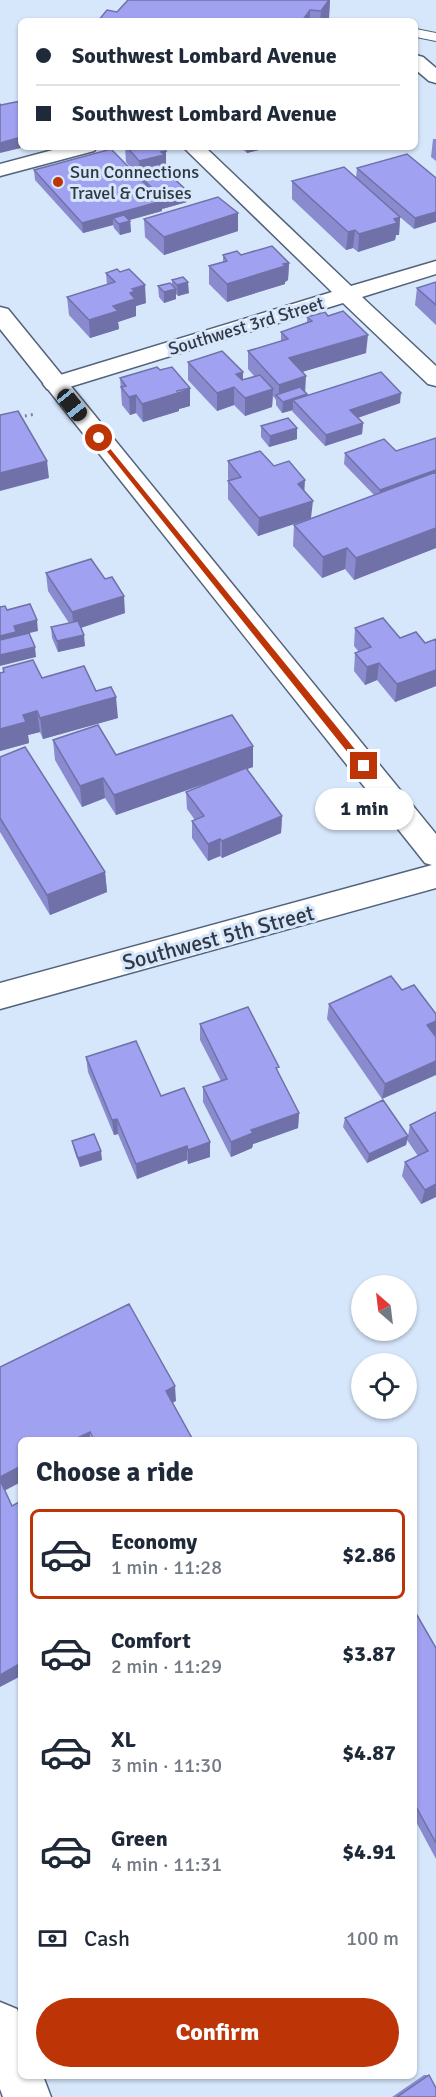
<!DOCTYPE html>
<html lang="en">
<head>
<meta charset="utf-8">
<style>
	:root { --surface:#fff; --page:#f6f6f7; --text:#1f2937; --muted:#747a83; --line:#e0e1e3; --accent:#bd3407 }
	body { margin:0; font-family:Signika,sans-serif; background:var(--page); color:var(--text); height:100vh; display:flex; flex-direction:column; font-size:22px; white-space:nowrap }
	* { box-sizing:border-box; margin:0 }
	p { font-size:20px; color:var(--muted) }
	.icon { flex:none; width:33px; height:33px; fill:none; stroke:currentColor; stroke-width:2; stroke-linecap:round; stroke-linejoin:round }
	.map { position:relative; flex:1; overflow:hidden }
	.panel { position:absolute; left:18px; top:1437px; width:399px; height:642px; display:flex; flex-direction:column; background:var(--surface); border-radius:9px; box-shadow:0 2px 4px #0004 }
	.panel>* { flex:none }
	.guide { position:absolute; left:18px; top:18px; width:400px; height:132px; border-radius:9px; box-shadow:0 2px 4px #0004; display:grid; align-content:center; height:132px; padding:0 18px; background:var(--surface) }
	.needle { width:39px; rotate:332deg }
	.buttons { position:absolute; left:351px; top:1275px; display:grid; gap:12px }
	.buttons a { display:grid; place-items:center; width:66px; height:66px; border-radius:50%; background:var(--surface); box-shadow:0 2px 4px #0004; font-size:30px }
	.end { position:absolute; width:27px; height:27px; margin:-14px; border:8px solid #bd3407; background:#fff; box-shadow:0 0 0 3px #fff }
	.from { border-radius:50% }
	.bubble { position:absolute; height:42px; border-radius:21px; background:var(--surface); box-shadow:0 2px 4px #0004; font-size:20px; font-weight:700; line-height:42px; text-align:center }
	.car { position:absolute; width:18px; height:36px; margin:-18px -9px; border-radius:8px; box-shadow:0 0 4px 2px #0007; background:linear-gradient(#222 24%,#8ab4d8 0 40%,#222 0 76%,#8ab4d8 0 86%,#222 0) }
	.guide b { display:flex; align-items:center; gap:21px; height:57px; font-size:22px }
	.guide b+b { border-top:2px solid var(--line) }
	.guide i { width:15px; height:15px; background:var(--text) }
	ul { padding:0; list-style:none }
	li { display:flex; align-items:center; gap:18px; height:90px; margin:0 12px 9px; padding:0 6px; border:3px solid transparent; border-radius:9px }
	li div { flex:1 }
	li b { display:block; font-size:22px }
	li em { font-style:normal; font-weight:700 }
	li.active { border-color:var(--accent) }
	li>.icon { width:54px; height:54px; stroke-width:1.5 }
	h2 { padding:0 18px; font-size:27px; line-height:72px }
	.pay { display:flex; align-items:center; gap:15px; height:66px; padding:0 18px; font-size:22px }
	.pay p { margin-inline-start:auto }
	.action { display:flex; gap:12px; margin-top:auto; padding:12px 18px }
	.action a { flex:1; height:69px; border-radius:36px; background:var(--accent); color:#fff; font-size:24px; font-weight:700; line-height:69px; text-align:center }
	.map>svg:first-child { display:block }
</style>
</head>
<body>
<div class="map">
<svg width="436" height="2097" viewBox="0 0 436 2097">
	<rect width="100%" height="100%" fill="#d6e6fb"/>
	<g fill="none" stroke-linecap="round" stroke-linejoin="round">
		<g stroke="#52637a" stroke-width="2">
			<path id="service" d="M416,29L436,33V41L416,37Z"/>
		</g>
		<g stroke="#52637a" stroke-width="3">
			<path id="minor" d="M416,55L423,57L436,68V83L429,81L416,70Z
				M64,147H97L94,151L0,176V164Z
				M183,147H205L351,286L436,261V274L362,297L436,366V386L428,384L343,303L63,389L55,391L47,389L43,384L47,379L332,292Z
				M0,2002L17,2009L21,2020V2076H43L51,2097H3L0,2089Z"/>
		</g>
		<g stroke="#52637a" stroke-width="3">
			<path id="tertiary" d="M0,307L8,309L436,834V888L0,1009V983L432,865L425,863L0,329Z"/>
		</g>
		<path stroke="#7d8898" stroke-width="3" stroke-dasharray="2 4" stroke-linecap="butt" d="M19,417L36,414"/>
		<use href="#service" fill="#fff" fill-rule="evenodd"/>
		<use href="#minor" fill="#fff" fill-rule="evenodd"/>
		<use href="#tertiary" fill="#fff" fill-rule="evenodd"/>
	</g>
	<path fill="#8a8ace" d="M128,0H330L329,18L327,21H98L117,12Z
		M433,139H436V161L431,157Z
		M125,147H156L166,168L164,169L187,202L162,209V211L130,220L131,232L120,235L114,228L113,225L83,233L35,180L34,170L134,172L126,162Z
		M240,147H270L247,153Z
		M357,168L436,178L414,229L400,217L399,235H396L395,240L358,252L353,248L346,250L292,199V181L356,178Z
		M238,213V231L164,255L145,237L144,219Z
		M223,255H241L289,263L288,280L285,282V284L227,302L209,284V266L223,262Z
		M106,273L146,303L136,306V316L118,322L119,329L90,338L69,315L67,297L107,285Z
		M172,280L189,293L178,296L176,294V299L164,303L159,297L158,286L172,285Z
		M436,282V325L415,305L417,288Z
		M328,316L366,353L302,372L305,393L306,396L400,403L357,418L363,423L362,434L325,446L292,411L293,410L282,413L276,405V400L273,396L272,407L245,416L234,405L217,411L188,380V362L243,380L255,377L248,369V351L281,341V332L307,322V317Z
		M120,378L190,406L179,409V411L143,422L136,413L130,415L122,405Z
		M261,426L297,439L269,447L261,437Z
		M436,438V548L354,580L345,569L322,578L293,546L294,525L304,521L258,536L228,499V481H229L228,479V461L274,466L305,491L311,518L374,495L344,464L345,453L396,451Z
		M46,573L125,613L81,628L85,646L58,652L52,638L51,627L69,623L48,591Z
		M355,628L425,643L436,639V686L395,702L377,680L365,685L354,671L355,653L359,652L354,646Z
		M3,668L96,691L118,718L43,739L40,732L28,735L29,743L0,751V673L3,672Z
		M53,740L116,755L253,746V767L247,769L282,816L281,833L222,858L220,856L208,861L192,838V821L195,820L187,809L186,792L218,779L116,815L105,798L82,807L55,760Z
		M0,757L105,872L107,892L50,915L0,832Z
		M402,990L436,1014V1035L382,1099L327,1019L329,1004Z
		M200,1024L278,1074L299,1113L298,1128L253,1144L252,1148L231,1157L203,1102V1087L221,1081L200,1040Z
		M86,1057L161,1096L210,1142V1157L188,1164L187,1160L137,1179L118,1134L114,1135L88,1072Z
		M436,1112V1197L421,1204L402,1176L405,1162L418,1156L407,1140L406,1145L367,1163L343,1127L345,1118L408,1136L410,1125Z
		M72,1141L102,1160L80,1167L74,1150Z
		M414,1610L436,1648V1859L414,1818Z
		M424,2075H429L436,2097H392Z"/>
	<path fill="#7071a8" d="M329,0H330L329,18L327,21H320L321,11Z
		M310,10V21H302Z
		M21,137V147H25L0,153V143Z
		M247,147H270L247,153Z
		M166,151V168L140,177L139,161Z
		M187,191V202L162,209V211L118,223L113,218V225L83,233L82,223L162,201V198Z
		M436,212V222L414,229L415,218Z
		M238,213V231L164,255V237Z
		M400,217L399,235H396L395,240L358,252L359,234L394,219Z
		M130,221L131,232L120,235L119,224Z
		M355,230L353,248L346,250L348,232Z
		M289,263L288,280L285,282V284L227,302V284Z
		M188,282L189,293L178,296L177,285Z
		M145,285L146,303L136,306V316L118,322L119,329L90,338L89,320L113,306L130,293L132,289Z
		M176,289V299L164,303V292Z
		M368,335L366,353L288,376L289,358Z
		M243,372V390L236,374Z
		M306,376L305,394L279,398V385Z
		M234,387V405L217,411V393Z
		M190,388V406L179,409V411L143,422L142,404Z
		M273,389L272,407L245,416V398Z
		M401,393L400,403L349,421L350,410Z
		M307,394L306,405L293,400V410L282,413L283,402Z
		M136,395V413L130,415L129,397Z
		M363,423L362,434L325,446L326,435Z
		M297,428V439L269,447L270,436Z
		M47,461L49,478L0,491V473Z
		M436,470V481L379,501L380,490Z
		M305,480L304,498L298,484Z
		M313,501L311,518L258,536L259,518Z
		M436,528V548L354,580L356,558Z
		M347,548L345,569L322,578L323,557Z
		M124,596L125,613L74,630L72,612Z
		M37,620L38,631L17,636L0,647V636L14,626Z
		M84,635L85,646L58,652L57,641Z
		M35,647L36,657L0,666V655Z
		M379,663L377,680L365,685L367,667Z
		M436,670V686L395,702L397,684Z
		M116,697L118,718L43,739L40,718Z
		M37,711L40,732L28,735L29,743L0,751V729L23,715Z
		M253,746V767L116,815L114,795Z
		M103,778L105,798L82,807L80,786Z
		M282,816L281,833L222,858V841Z
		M220,839V856L208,861V844Z
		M105,872L107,892L50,915L47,895Z
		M436,1021V1035L424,1040L427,1025Z
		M436,1061V1075L382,1099L385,1084Z
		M299,1113L298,1128L253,1144L252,1148L231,1157V1142L251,1130Z
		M117,1119L118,1134L114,1135L112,1120Z
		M408,1136L406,1145L367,1163L369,1154Z
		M210,1142V1157L188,1164V1150Z
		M187,1146V1160L137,1179L136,1164Z
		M101,1151L102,1160L80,1167L78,1158Z
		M436,1184V1197L421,1204L425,1190Z
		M175,1386L176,1401L167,1406L166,1391Z
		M90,1432L91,1440H73Z
		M21,1466V1482L4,1491L0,1481V1477Z
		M21,1663V1676L0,1687V1675Z"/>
	<path fill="#a0a1f0" stroke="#7071a8" stroke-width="1.5" d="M128,0H329L321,11L310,10L302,21H98L107,10L117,12Z
		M21,101V137L0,143V104L1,105Z
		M127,147H162L166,151L161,152L164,155L139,161Z
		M111,149L162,201L82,223L34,170Z
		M407,154L436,178V212L415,218L357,168Z
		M159,164L187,191L162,198L134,170Z
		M344,167L400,217L394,219L397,223L359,234L355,230L348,232L292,181Z
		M218,197L238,213L164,237L144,219Z
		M124,215L130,221L119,224L113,218Z
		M272,246L289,263L283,264L285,266L227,284L209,266L227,261L223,255L237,251L241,255Z
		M117,269L120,272L129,269L145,285L132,289L135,291L130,293L135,299L113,306L118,311L89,320L67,297L115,282L106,273Z
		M183,277L188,282L177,285L172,280Z
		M436,282V305L417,288Z
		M170,283L176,289L164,292L158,286Z
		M343,311L368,335L289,358L306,376L279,385L248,351L288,339L281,332L312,321L307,317L325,312L328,316Z
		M222,351L243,372L236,374L242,380L260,375L273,389L245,398L234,387L217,393L188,362Z
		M157,367L160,370L172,367L190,388L177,391L178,393L142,404L136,395L129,397L121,387L126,386L120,378Z
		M381,372L401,393L350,410L363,423L326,435L293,400Z
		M300,387L307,394L283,402L276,395Z
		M18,411L47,461L0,473V415Z
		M288,418L297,428L270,436L261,426Z
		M436,438V470L380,490L345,453L384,439L396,451Z
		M260,451L274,466L289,461L305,480L298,484L313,501L259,518L228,481L241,477L228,461Z
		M436,472V528L356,558L347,548L323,557L294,525Z
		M91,559L105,579L112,577L124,596L72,612L46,573Z
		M30,604L37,620L14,626L16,632L0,636V607L5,606L7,610Z
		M383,618L400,638L416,632L425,643L436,639V670L397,684L379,663L367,667L355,653L371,647L355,628Z
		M78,621L84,635L57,641L51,627Z
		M29,633L35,647L0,655V640Z
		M33,660L42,678L84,666L96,691L111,687L116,697L40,718L37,711L23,715L26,722L0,729V673L4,672L3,668Z
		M232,715L253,746L114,795L103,778L80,786L53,740L98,725L116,755Z
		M25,747L105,872L47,895L0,818V757Z
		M246,768L282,816L222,841L220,839L208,844L192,821L204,816L186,792Z
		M391,976L402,990L414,985L436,1014V1021L427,1025L436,1037V1061L385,1084L329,1004Z
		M248,1007L279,1067L276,1068L299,1113L251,1130L253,1133L231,1142L203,1087L227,1079L200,1024Z
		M136,1041L161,1096L184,1088L210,1142L188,1150L187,1146L136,1164L117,1119L112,1120L86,1057Z
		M383,1100L408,1136L369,1154L345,1118Z
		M436,1112V1184L425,1190L405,1162L428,1151L410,1125Z
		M94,1134L101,1151L78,1158L72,1141Z
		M129,1304L175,1386L166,1391L193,1440H94L90,1432L73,1440H21V1466L0,1477V1367Z
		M0,1480L12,1506L21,1501V1663L0,1675Z
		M414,1610L436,1648V1843L414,1803Z
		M429,2075L436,2088V2097H397Z"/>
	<path fill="#bd3407" d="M99,435L367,764V769H361L97,439Z"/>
	<circle fill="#bd3407" stroke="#d6e6fb" stroke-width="2" cx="58" cy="182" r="6"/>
	<g text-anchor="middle" stroke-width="6" stroke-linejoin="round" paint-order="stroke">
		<g font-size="18" fill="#313843" stroke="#d6e6fb" text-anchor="start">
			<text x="70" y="178">Sun Connections<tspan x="70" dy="21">Travel &amp; Cruises</tspan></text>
		</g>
		<g font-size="18" fill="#313843" stroke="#d6e6fb">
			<text transform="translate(246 326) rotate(-17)" y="6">Southwest 3rd Street</text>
		</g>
		<g font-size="22" fill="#313843" stroke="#d6e6fb">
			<text transform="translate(218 937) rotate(-15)" y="8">Southwest 5th Street</text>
		</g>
	</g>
</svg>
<div class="buttons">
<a><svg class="needle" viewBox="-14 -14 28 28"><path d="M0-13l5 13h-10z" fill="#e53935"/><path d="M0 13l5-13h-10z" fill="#747a83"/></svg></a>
<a><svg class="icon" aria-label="locate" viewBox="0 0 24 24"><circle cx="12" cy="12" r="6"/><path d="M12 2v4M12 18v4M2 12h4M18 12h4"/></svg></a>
</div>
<i class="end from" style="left:99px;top:438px"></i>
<i class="end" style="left:364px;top:766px"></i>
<div class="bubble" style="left:315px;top:788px;width:99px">1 min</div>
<i class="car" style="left:72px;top:405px;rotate:141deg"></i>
<div class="guide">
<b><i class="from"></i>Southwest Lombard Avenue</b>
<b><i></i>Southwest Lombard Avenue</b>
</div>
<section class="panel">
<h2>Choose a ride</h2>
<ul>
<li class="active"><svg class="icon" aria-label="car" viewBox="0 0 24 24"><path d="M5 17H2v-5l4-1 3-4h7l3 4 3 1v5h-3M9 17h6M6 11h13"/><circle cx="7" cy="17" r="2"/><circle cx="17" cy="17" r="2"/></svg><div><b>Economy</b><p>1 min · 11:28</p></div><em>$2.86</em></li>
<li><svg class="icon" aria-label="car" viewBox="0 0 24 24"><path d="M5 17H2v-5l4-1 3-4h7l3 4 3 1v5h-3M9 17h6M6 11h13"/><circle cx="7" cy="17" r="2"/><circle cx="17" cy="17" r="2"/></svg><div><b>Comfort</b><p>2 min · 11:29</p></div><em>$3.87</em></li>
<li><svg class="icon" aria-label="car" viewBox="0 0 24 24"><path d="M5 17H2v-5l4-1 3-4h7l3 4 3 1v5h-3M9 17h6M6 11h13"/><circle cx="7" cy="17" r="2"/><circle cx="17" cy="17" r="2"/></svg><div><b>XL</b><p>3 min · 11:30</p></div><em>$4.87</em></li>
<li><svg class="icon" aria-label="car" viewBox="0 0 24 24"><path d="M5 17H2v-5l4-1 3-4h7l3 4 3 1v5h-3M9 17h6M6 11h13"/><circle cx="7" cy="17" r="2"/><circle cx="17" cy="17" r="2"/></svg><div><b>Green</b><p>4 min · 11:31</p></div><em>$4.91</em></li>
</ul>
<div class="pay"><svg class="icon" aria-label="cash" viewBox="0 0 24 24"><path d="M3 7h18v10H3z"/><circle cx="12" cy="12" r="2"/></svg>Cash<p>100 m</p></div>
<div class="action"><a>Confirm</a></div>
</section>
</div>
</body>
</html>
